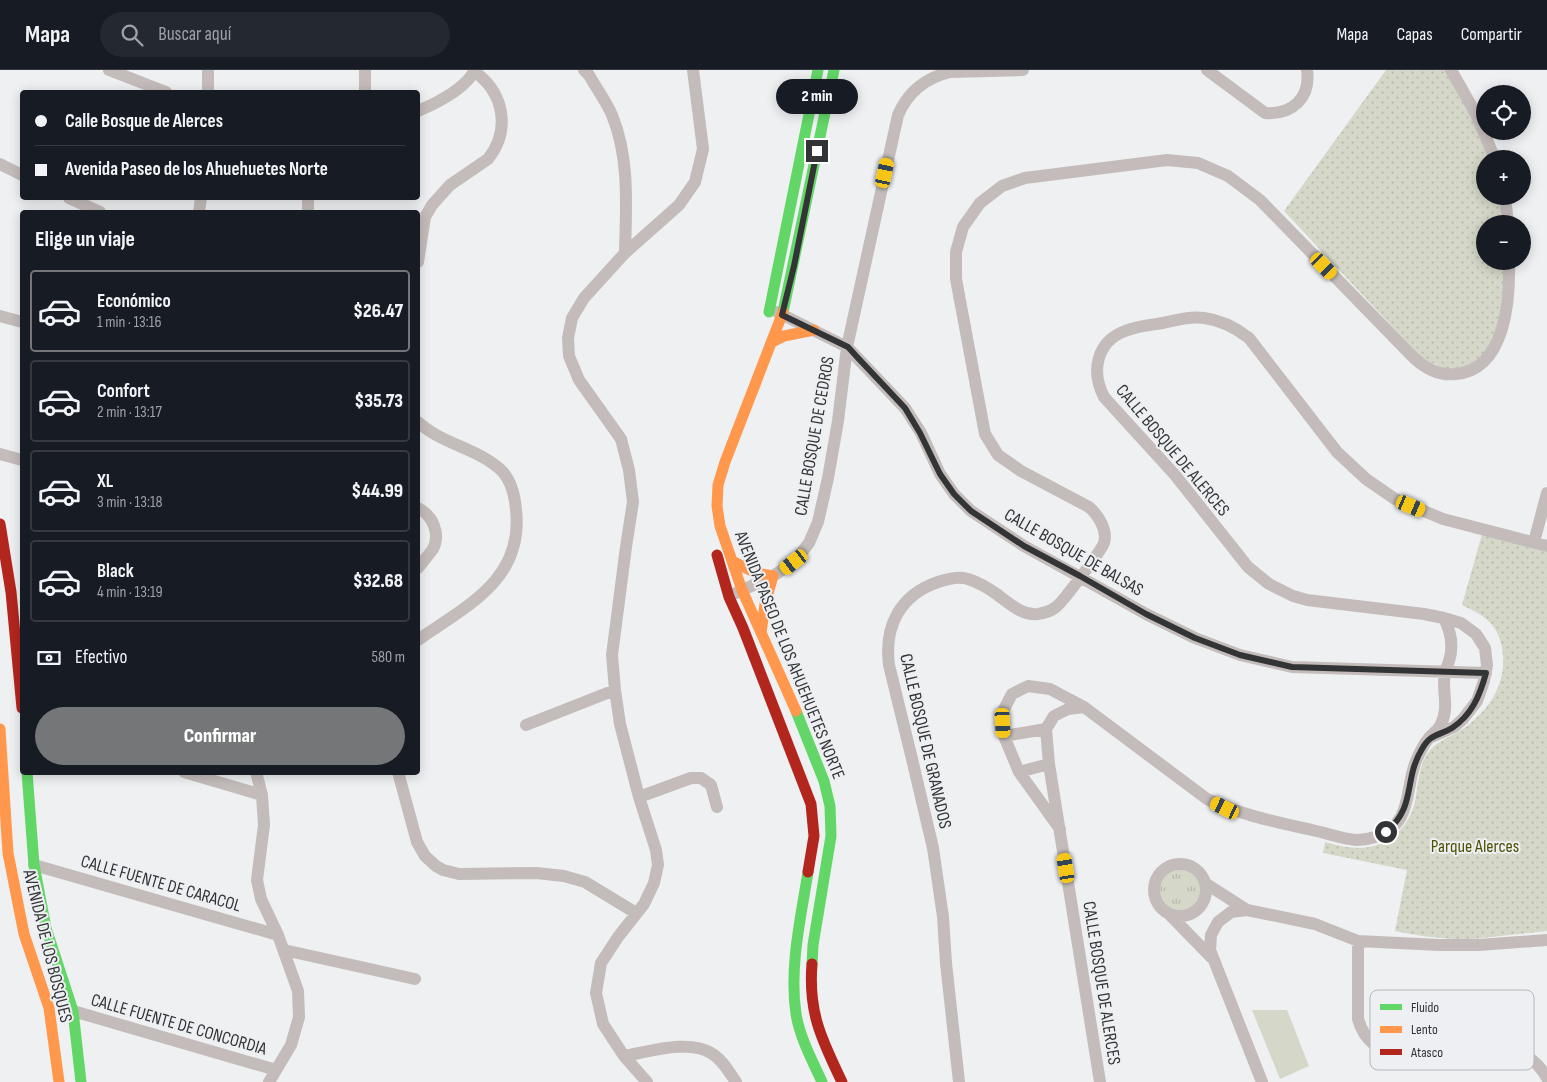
<!DOCTYPE html>
<html lang="es">
<head>
<meta charset="utf-8">
<style>
	:root { --surface:#171b24; --page:#242831; --text:#f1f3f6; --muted:#9ea1a6; --line:#363941; --accent:#747677 }
	body { margin:0; font-family:"Sofia Sans Condensed",sans-serif; background:var(--page); color:var(--text); height:100vh; display:flex; flex-direction:column; font-size:19px; white-space:nowrap }
	* { box-sizing:border-box; margin:0 }
	p { font-size:16px; color:var(--muted) }
	.icon { flex:none; width:28px; height:28px; fill:none; stroke:currentColor; stroke-width:2; stroke-linecap:round; stroke-linejoin:round }
	.map { position:relative; flex:1; overflow:hidden }
	.details { position:absolute; left:20px; top:140px; width:400px; height:565px; display:flex; flex-direction:column; background:var(--surface); border-radius:5px; box-shadow:0 2px 12px #0003 }
	.details>* { flex:none }
	.guide { position:absolute; left:20px; top:20px; width:400px; height:110px; border-radius:5px; box-shadow:0 2px 12px #0003; display:grid; align-content:center; height:110px; padding:0 15px; background:var(--surface) }
	.fabs { position:absolute; left:1476px; top:15px; display:grid; gap:10px }
	.fabs a { display:grid; place-items:center; width:55px; height:55px; border-radius:50%; background:var(--surface); box-shadow:0 2px 12px #0003; font-size:25px }
	.end { position:absolute; width:22px; height:22px; margin:-11px; border:6px solid #333435; background:#fff; box-shadow:0 0 0 2px #fff }
	.from { border-radius:50% }
	.bubble { position:absolute; height:35px; border-radius:18px; background:var(--surface); box-shadow:0 2px 12px #0003; font-size:16px; font-weight:800; line-height:35px; text-align:center }
	.car { position:absolute; width:15px; height:30px; margin:-15px -8px; border-radius:6px; box-shadow:0 0 4px 1px #0007; background:linear-gradient(#f5c518 24%,#345 0 40%,#f5c518 0 76%,#345 0 86%,#f5c518 0) }
	.guide b { display:flex; align-items:center; gap:18px; height:48px; font-size:19px }
	.guide b+b { border-top:1px solid var(--line) }
	.guide i { width:12px; height:12px; background:var(--text) }
	ul { padding:0; list-style:none }
	li { display:flex; align-items:center; gap:15px; height:82px; margin:0 10px 8px; padding:0 5px; border:2px solid var(--line); border-radius:5px }
	li div { flex:1 }
	li b { display:block; font-size:19px }
	li em { font-style:normal; font-weight:800 }
	li.current { border-color:var(--accent) }
	li>.icon { width:45px; height:45px; stroke-width:1.5 }
	h2 { padding:0 15px; font-size:22px; line-height:60px }
	.pay { display:flex; align-items:center; gap:12px; height:55px; padding:0 15px; font-size:19px }
	.pay p { margin-inline-start:auto }
	.action { display:flex; gap:10px; margin-top:auto; padding:10px 15px }
	.action a { flex:1; height:58px; border-radius:30px; background:var(--accent); color:#fff; font-size:20px; font-weight:800; line-height:58px; text-align:center }
	header { display:flex; align-items:center; gap:30px; box-sizing:border-box; height:70px; padding:0 25px; background:var(--surface); border-bottom:1px solid var(--line) }
	header strong { font-size:24px }
	nav { display:flex; gap:28px; margin-inline-start:auto; font-size:18px }
	.search { width:350px; height:45px; background:var(--page); display:flex; align-items:center; gap:12px; box-sizing:border-box; padding:0 18px; border-radius:28px; color:var(--muted); font-size:19px }
	.map>svg:first-child { display:block }
</style>
</head>
<body>
<header>
<strong>Mapa</strong>
<div class="search"><svg class="icon" aria-label="search" viewBox="0 0 24 24"><circle cx="10" cy="10" r="6"/><path d="M15 15l6 6"/></svg>Buscar aquí</div>
<nav><a>Mapa</a><a>Capas</a><a>Compartir</a></nav>
</header>
<div class="map">
<svg width="1547" height="1012" viewBox="0 0 1547 1012">
	<defs>
		<pattern id="grass-tufts" width="24" height="20" patternUnits="userSpaceOnUse" patternTransform="scale(1.25)"><rect width="24" height="20" fill="#d5d7c8"/><path d="M3 7l-1-3M5 7V3M7 7l1-3M15 17l-1-3M17 17v-4M19 17l1-3" fill="none" stroke="#b7b9ac"/></pattern>
		<pattern id="park-dots" width="8" height="8" patternUnits="userSpaceOnUse" patternTransform="scale(1.25)"><rect width="8" height="8" fill="#d5d7c8"/><path d="M2 2h.1M6 6h.1" fill="none" stroke="#b7b9ac" stroke-width="1.8" stroke-linecap="round"/></pattern>
	</defs>
	<rect width="100%" height="100%" fill="#eef0f2"/>
	<path fill="url(#grass-tufts)" d="M1158 820a22 22 0 1 1 44 0a22 22 0 1 1-44 0Z"/>
	<path fill="url(#park-dots)" d="M1386,0H1445L1471,47L1489,89H1485V126H1499L1502,154H1485V191H1504C1503,218 1502,268 1481,287C1478,289 1474,291 1471,293C1452,305 1434,296 1418,284L1284,141Z
		M1482,464L1547,482V861L1463,870L1422,866L1395,861L1407,800L1323,783L1325,772C1336,775 1348,778 1359,778C1386,778 1410,758 1415,731C1419,713 1418,695 1430,680C1438,671 1448,668 1458,662C1465,658 1471,653 1476,648C1498,629 1508,601 1501,573C1499,567 1497,561 1493,556C1486,546 1472,540 1462,535Z"/>
	<path fill="#d5d7c8" d="M1252,940H1287L1309,996L1280,1009Z"/>
	<g fill="none" stroke-linecap="round" stroke-linejoin="round">
		<path stroke="#c3bcba" stroke-width="12" d="M109,0L166,22
			M208,0V22
			M584,0L589,5C596,18 606,31 612,45C630,89 626,137 625,183
			M1207,0L1265,43C1292,45 1311,28 1307,0
			M1451,0L1476,44L1495,89
			M365,22V0
			M418,41C437,33 465,19 475,0
			M0,94L22,105
			M1505,126L1508,154
			M69,128L100,142
			M199,142L201,128
			M308,142V128
			M418,192L425,147L432,135L450,115L488,89C511,60 504,23 475,2
			M777,242L847,277L905,338L921,363L940,404L954,424L971,441L1024,476L1080,507L1146,544L1195,568L1240,585L1292,597L1486,603
			M0,246L22,252
			M418,352C443,375 478,378 502,401C511,411 515,427 516,440C524,510 466,536 418,570
			M0,384L22,390
			M418,438C432,445 441,463 433,479C429,485 422,492 418,498
			M1534,472L1547,423
			M736,523L773,506L794,492L809,473L818,452L828,408L838,351L847,277L898,45C908,22 925,8 950,2L1023,0
			M1084,637L1068,639L1054,646L1046,659L1049,694L1100,1012
			M526,655L615,620
			M1004,666L1046,659
			M1429,668L1454,657L1463,649L1477,631L1484,611L1487,595L1485,578L1476,564L1461,553L1444,548L1424,544L1307,530L1293,526L1269,514L1248,497L1175,405L1104,327C1091,302 1096,272 1125,261C1137,256 1150,255 1163,253C1176,250 1191,246 1204,248C1221,250 1236,258 1249,268L1337,382L1366,409L1395,429L1443,449L1547,476
			M184,702L262,725
			M256,702L262,725L264,755L257,810L261,829L278,865L298,921L299,947L291,975L269,1012
			M398,702L417,772L425,786L436,796L443,800L459,804L536,803L564,806L585,812L636,843
			M1019,702L1049,694
			M639,727L691,708H701L711,715L717,737
			M1060,759L1019,702L1004,666L1003,641L1012,624L1028,616L1050,619L1084,637L1207,729C1241,745 1276,752 1312,760C1327,763 1342,769 1357,770C1363,770 1369,769 1375,767C1414,754 1404,720 1416,691C1419,684 1423,675 1429,668C1433,663 1438,661 1441,654C1450,636 1441,620 1445,602C1446,598 1448,595 1449,591C1454,576 1451,562 1444,548
			M1154 820a26 26 0 1 1 52 0a26 26 0 1 1-52 0Z
			M34,795L278,865
			M1205,813L1247,840
			M1169,844L1212,888
			M1358,871V949C1364,970 1379,983 1402,984C1434,984 1493,971 1522,984C1533,989 1541,997 1547,1008
			M284,880L415,909
			M73,941L276,1000
			M624,986C649,982 688,969 711,983C722,989 729,1002 736,1012
			M647,1012L624,986L603,954L596,923L601,893L618,867L644,834L654,813L658,795L656,780L639,727L620,654L615,620L612,585L626,477L633,432L629,400L621,369L579,310L569,286L568,268L572,248L584,228L625,183L679,135L695,112L703,79L693,0
			M959,1012L946,893L943,847L933,778L912,689L889,595C884,556 900,525 938,512C947,509 960,506 968,509C977,512 988,518 995,523C1008,532 1021,546 1038,544C1045,543 1051,541 1056,537C1062,533 1101,481 1104,473C1108,460 1098,445 1089,437L1021,401L998,385L985,364L956,209V182L963,157L980,133L1002,116L1025,108L1167,90L1198,93L1228,106L1260,130L1414,288C1426,299 1440,306 1456,304C1506,299 1510,229 1509,191
			M1262,1012L1210,880L1211,865L1218,852L1231,842L1247,840L1315,854L1358,871L1439,875H1479L1547,870"/>
		<path stroke="#63d668" stroke-width="11" d="M769,242L818,0
			M783,242L834,0
			M796,641L824,711L830,736L831,766L813,875L812,894
			M27,702L34,795L46,858L73,941L81,1012
			M808,802C801,847 789,897 796,944C800,968 812,990 822,1012"/>
		<path stroke="#ff974d" stroke-width="11" d="M783,242L725,392L718,415L717,436L720,456L742,520L796,641
			M772,272L784,266L814,260
			M732,491L756,503L773,506L765,534L761,563
			M0,659L8,783L24,864L49,938L59,1012"/>
		<path stroke="#b3261e" stroke-width="11" d="M0,454L11,522L22,638
			M717,485L729,527L743,558L811,734L814,766L808,802
			M812,894C808,943 822,970 842,1012"/>
	</g>
	<g fill="none" stroke-linecap="round" stroke-linejoin="round">
		<path stroke="#333435" stroke-width="6" d="M817,81L794,196L782,245L848,277L858,288L905,338L920,363L940,404L954,424L971,441L1024,476L1080,506L1146,544L1195,568L1240,585L1292,597L1486,603C1480,625 1472,645 1452,658C1439,666 1431,663 1422,679C1403,710 1417,736 1386,762"/>
	</g>
	<g text-anchor="middle" stroke-width="4" stroke-linejoin="round" paint-order="stroke">
		<g font-size="18" fill="#333435" stroke="#edeff3">
			<text transform="translate(814 366) rotate(-80)" y="6">CALLE BOSQUE DE CEDROS</text>
			<text transform="translate(1173 380) rotate(50)" y="6">CALLE BOSQUE DE ALERCES</text>
			<text transform="translate(1074 482) rotate(30)" y="6">CALLE BOSQUE DE BALSAS</text>
			<text transform="translate(790 585) rotate(68)" y="6">AVENIDA PASEO DE LOS AHUEHUETES NORTE</text>
			<text transform="translate(926 671) rotate(77)" y="6">CALLE BOSQUE DE GRANADOS</text>
			<text transform="translate(161 813) rotate(16)" y="6">CALLE FUENTE DE CARACOL</text>
			<text transform="translate(48 876) rotate(76)" y="6">AVENIDA DE LOS BOSQUES</text>
			<text transform="translate(1102 913) rotate(81)" y="6">CALLE BOSQUE DE ALERCES</text>
			<text transform="translate(179 954) rotate(16)" y="6">CALLE FUENTE DE CONCORDIA</text>
		</g>
		<g font-size="18" fill="#4f5202" stroke="#edeff3">
			<text x="1475" y="782">Parque Alerces</text>
		</g>
	</g>
	<rect x="1370" y="920" width="164" height="80" rx="8" fill="#edeff3" stroke="#b5b7ba" stroke-width="1"/>
	<rect x="1380" y="934" width="22" height="6" fill="#63d668"/>
	<rect x="1380" y="956" width="22" height="7" fill="#ff974d"/>
	<rect x="1380" y="979" width="22" height="6" fill="#b3261e"/>
	<g font-size="14" fill="#333435">
		<text x="1411" y="942">Fluido</text>
		<text x="1411" y="964">Lento</text>
		<text x="1411" y="987">Atasco</text>
	</g>
</svg>
<div class="fabs">
<a><svg class="icon" aria-label="locate" viewBox="0 0 24 24"><circle cx="12" cy="12" r="6"/><path d="M12 2v4M12 18v4M2 12h4M18 12h4"/></svg></a>
<a>+</a>
<a>−</a>
</div>
<i class="end from" style="left:1386px;top:762px"></i>
<i class="end" style="left:817px;top:81px"></i>
<div class="bubble" style="left:776px;top:9px;width:82px">2 min</div>
<i class="car" style="left:885px;top:103px;rotate:12deg"></i>
<i class="car" style="left:1324px;top:196px;rotate:136deg"></i>
<i class="car" style="left:1411px;top:436px;rotate:113deg"></i>
<i class="car" style="left:794px;top:492px;rotate:232deg"></i>
<i class="car" style="left:1003px;top:653px;rotate:177deg"></i>
<i class="car" style="left:1225px;top:738px;rotate:296deg"></i>
<i class="car" style="left:1066px;top:798px;rotate:351deg"></i>
<div class="guide">
<b><i class="from"></i>Calle Bosque de Alerces</b>
<b><i></i>Avenida Paseo de los Ahuehuetes Norte</b>
</div>
<section class="details">
<h2>Elige un viaje</h2>
<ul>
<li class="current"><svg class="icon" aria-label="car" viewBox="0 0 24 24"><path d="M5 17H2v-5l4-1 3-4h7l3 4 3 1v5h-3M9 17h6M6 11h13"/><circle cx="7" cy="17" r="2"/><circle cx="17" cy="17" r="2"/></svg><div><b>Económico</b><p>1 min · 13:16</p></div><em>$26.47</em></li>
<li><svg class="icon" aria-label="car" viewBox="0 0 24 24"><path d="M5 17H2v-5l4-1 3-4h7l3 4 3 1v5h-3M9 17h6M6 11h13"/><circle cx="7" cy="17" r="2"/><circle cx="17" cy="17" r="2"/></svg><div><b>Confort</b><p>2 min · 13:17</p></div><em>$35.73</em></li>
<li><svg class="icon" aria-label="car" viewBox="0 0 24 24"><path d="M5 17H2v-5l4-1 3-4h7l3 4 3 1v5h-3M9 17h6M6 11h13"/><circle cx="7" cy="17" r="2"/><circle cx="17" cy="17" r="2"/></svg><div><b>XL</b><p>3 min · 13:18</p></div><em>$44.99</em></li>
<li><svg class="icon" aria-label="car" viewBox="0 0 24 24"><path d="M5 17H2v-5l4-1 3-4h7l3 4 3 1v5h-3M9 17h6M6 11h13"/><circle cx="7" cy="17" r="2"/><circle cx="17" cy="17" r="2"/></svg><div><b>Black</b><p>4 min · 13:19</p></div><em>$32.68</em></li>
</ul>
<div class="pay"><svg class="icon" aria-label="cash" viewBox="0 0 24 24"><path d="M3 7h18v10H3z"/><circle cx="12" cy="12" r="2"/></svg>Efectivo<p>580 m</p></div>
<div class="action"><a>Confirmar</a></div>
</section>
</div>
</body>
</html>
